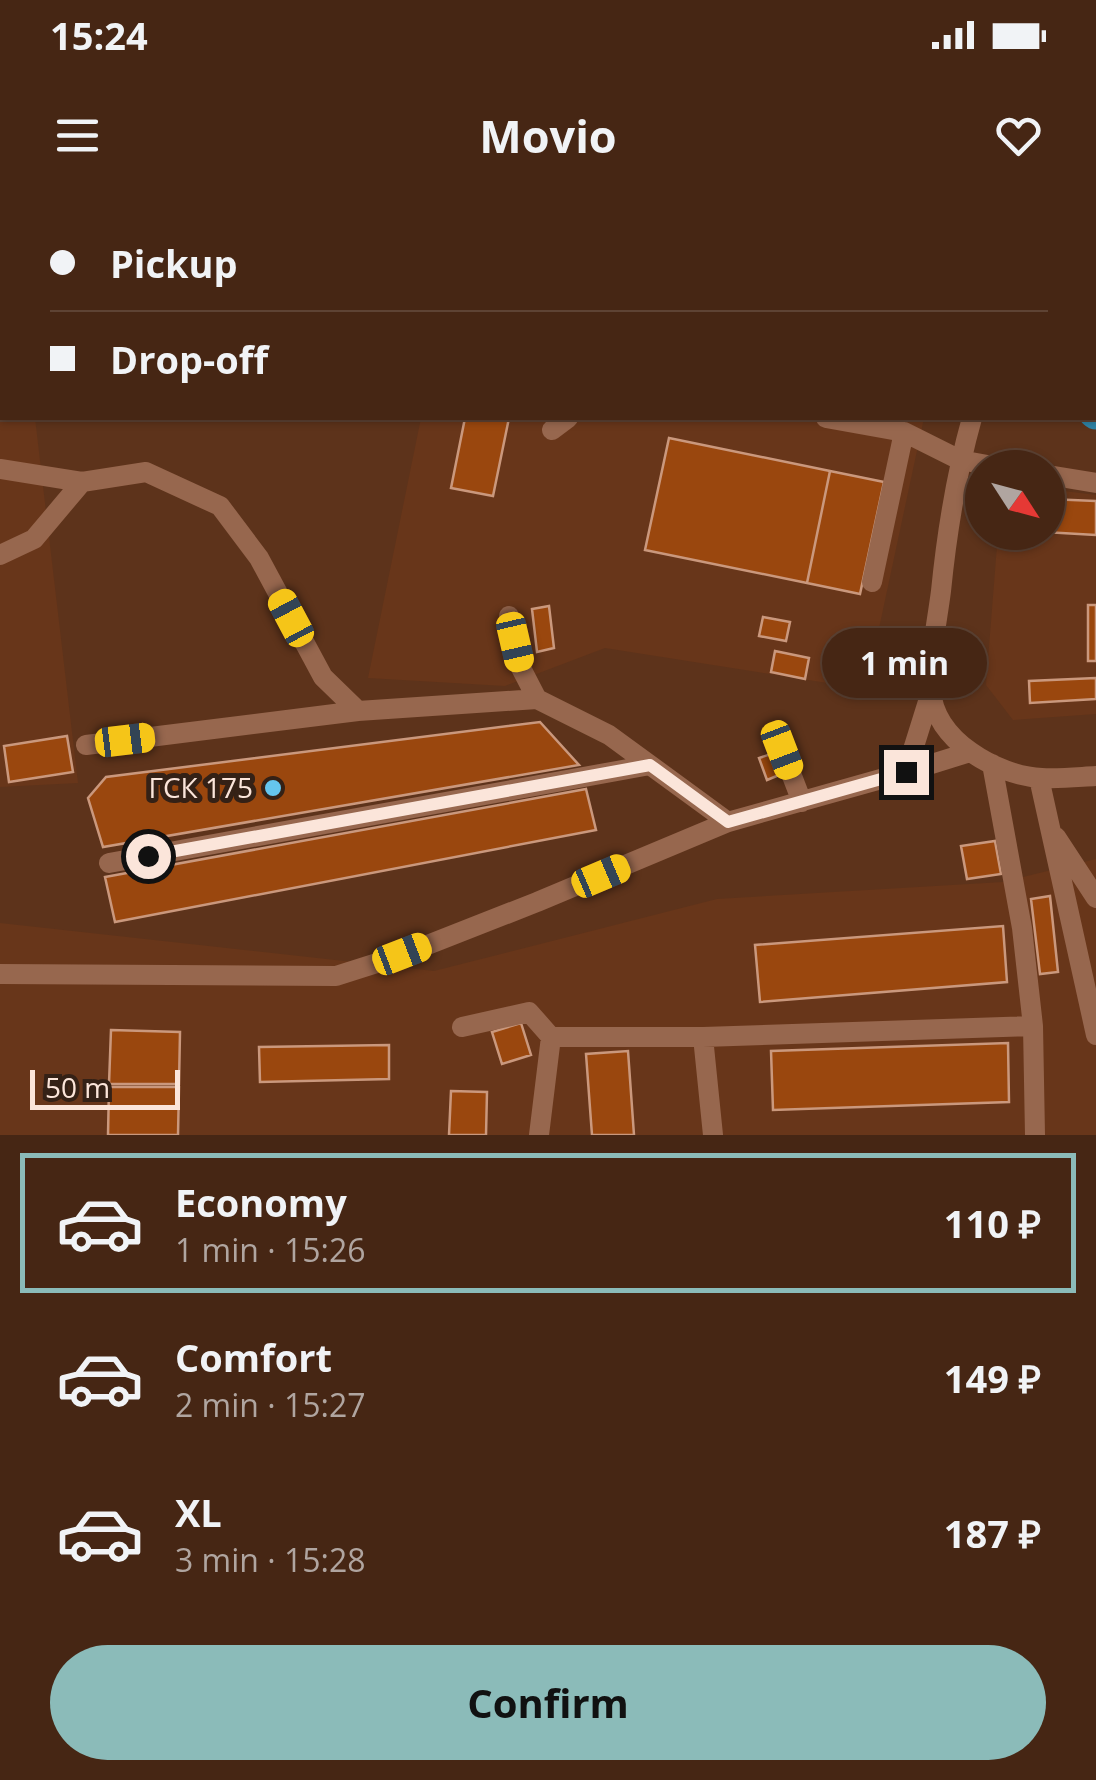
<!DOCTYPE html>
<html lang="en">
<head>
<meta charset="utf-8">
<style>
	:root { --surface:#462614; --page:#503222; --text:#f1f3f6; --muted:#b0a5a0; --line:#5e4334; --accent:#8bbbb9 }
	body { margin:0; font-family:"Open Sans",sans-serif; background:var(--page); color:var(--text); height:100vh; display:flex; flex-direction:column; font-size:38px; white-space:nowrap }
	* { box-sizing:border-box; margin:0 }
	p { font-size:32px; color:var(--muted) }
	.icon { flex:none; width:55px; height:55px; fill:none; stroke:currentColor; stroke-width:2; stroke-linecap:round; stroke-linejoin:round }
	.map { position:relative; height:935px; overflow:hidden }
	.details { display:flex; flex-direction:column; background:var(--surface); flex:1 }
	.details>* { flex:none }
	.top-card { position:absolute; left:0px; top:0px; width:1098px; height:220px; box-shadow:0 2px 8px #0004,0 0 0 2px var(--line); display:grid; align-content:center; height:220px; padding:0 50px; background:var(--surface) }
	.needle { width:65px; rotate:126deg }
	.controls { position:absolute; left:965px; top:250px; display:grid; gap:20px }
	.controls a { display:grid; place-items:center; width:100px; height:100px; border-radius:50%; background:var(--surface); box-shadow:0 2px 8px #0004,0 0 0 2px var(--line); font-size:50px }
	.scale { position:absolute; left:30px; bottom:25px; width:150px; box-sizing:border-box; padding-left:10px; border:5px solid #fbe5da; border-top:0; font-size:28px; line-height:35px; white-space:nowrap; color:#fbe5da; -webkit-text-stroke:8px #342116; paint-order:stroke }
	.end { position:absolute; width:45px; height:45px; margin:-22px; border:12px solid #fbe5da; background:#111; box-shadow:0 0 0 5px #111 }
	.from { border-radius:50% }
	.bubble { position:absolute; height:70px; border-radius:35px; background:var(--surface); box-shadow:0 2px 8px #0004,0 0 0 2px var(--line); font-size:32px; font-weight:700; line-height:70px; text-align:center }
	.car { position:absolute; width:30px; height:60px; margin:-30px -15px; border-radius:12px; box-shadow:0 0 8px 2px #0007; background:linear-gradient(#f5c518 24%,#345 0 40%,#f5c518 0 76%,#345 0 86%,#f5c518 0) }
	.top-card b { display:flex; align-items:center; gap:35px; height:95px; font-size:38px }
	.top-card b+b { border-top:2px solid var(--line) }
	.top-card i { width:25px; height:25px; background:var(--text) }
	ul { padding:18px 0 0; list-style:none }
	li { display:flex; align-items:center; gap:30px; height:140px; margin:0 20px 15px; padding:0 30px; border:5px solid transparent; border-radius:0px }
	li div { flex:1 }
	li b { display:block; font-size:38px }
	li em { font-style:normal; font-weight:700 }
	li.active { border-color:var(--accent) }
	li>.icon { width:90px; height:90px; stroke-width:1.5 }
	.primary-button { display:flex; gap:20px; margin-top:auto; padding:20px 50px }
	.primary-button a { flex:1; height:115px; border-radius:60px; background:var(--accent); color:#111; font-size:40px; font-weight:700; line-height:115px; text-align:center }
	.status { display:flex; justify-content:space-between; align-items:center; height:70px; padding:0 50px; background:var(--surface); direction:ltr }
	.status svg { height:28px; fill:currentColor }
	header { display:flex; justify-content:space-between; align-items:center; height:130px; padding:0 50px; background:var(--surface); font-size:45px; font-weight:700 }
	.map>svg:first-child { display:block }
</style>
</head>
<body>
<div class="status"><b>15:24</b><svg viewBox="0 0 49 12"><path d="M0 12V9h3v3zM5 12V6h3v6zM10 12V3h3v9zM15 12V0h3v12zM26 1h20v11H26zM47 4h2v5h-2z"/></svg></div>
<header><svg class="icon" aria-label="menu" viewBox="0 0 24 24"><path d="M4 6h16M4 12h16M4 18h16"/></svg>Movio<svg class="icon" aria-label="heart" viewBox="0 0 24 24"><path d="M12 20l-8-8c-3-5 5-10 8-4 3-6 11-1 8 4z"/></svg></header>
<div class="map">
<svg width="1096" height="935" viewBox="0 0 1096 935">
	<rect width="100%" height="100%" fill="#5d331b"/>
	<path fill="#68361a" d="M0,0L10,2H2V218H35L78,583L0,587Z
		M421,218H924L866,489L605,448L505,486L368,478Z
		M1048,289L1096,295V514L1013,520L986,485L998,333L1048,332Z
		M1096,659V935H0V723L434,771L717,699L1003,682Z"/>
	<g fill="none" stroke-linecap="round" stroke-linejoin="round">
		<path stroke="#2e83a6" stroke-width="35" d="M0,16L2,17
			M1095,211L1096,212"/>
	</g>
	<path fill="#9a470e" stroke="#ca987d" stroke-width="2.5" d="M465,218H509L493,296L451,288Z
		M669,238L830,271L807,383L645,350Z
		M830,271L884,282L860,394L807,383Z
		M1048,299L1096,301V335L1044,332H1048Z
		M1088,405H1096V461H1088Z
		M549,406L554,448L537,452L532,409Z
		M763,417L790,422L786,441L759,436Z
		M775,451L809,458L805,479L771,472Z
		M1096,478V499L1030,503L1029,481Z
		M540,522L579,565L103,647L88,598L106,577Z
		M67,536L73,572L9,582L4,546Z
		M777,552L784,573L767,580L759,558Z
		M586,589L596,630L115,722L105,677Z
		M995,641L1001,674L967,679L961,646Z
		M1050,696L1058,772L1040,774L1031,699Z
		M1003,726L1007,782L760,802L755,745Z
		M521,823L531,855L502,864L492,832Z
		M111,830L180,832L179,884H109Z
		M1008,843L1009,902L773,910L771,851Z
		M389,845V879L260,882L259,847Z
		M628,851L634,935H592L586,854Z
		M109,887H179L178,935H108Z
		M451,891L487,892L486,935H449Z"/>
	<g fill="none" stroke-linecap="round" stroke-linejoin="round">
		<path stroke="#97674e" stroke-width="20" d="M915,0L923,2
			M1061,2L1062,0
			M1095,59H1096
			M826,218L904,232
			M972,218C956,275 947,331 941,391C937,423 929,458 931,490C934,540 997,576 1042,578C1060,579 1078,577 1096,576
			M552,230L568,218
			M0,269L82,282
			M1048,275L1096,283
			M0,355L34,339L82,282L146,272L220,306L259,358L323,477L358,511
			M872,382L904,232L960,260L1004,268
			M509,416L521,468L537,499
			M86,545L358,511L537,499L609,535L728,622
			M782,550L802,602
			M992,564L1022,728L1033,826L1035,935
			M906,572L970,552
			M1039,578L1096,835
			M1056,637L1096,698
			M109,663L650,565
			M0,774L336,776L402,755L537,702L728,622L906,572L931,492
			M462,827L529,812L551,837
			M539,935L551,837H703
			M713,935L703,837L1033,826"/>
	</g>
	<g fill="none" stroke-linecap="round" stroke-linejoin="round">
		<path stroke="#fbe5da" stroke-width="12" d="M148,656L650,565L728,622L906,572"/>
	</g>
	<circle fill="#65c5ee" stroke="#342116" stroke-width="4" cx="273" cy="588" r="10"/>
	<g text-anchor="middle" stroke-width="10" stroke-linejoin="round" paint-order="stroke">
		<g font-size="28" fill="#fbe5da" stroke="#342116" text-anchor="end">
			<text x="253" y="598">ГСК 175</text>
		</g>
	</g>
</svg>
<div class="controls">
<a><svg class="needle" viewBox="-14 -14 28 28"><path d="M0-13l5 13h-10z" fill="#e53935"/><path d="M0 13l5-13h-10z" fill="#b0a5a0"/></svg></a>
</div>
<div class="scale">50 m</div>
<i class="end from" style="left:148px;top:656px"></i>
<i class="end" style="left:906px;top:572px"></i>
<div class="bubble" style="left:822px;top:428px;width:165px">1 min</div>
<i class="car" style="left:291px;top:418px;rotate:332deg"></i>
<i class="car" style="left:515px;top:442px;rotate:167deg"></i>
<i class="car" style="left:125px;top:540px;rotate:83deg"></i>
<i class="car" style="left:782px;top:550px;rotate:159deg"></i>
<i class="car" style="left:601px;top:676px;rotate:67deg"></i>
<i class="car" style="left:402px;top:754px;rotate:69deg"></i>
<div class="top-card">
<b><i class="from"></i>Pickup</b>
<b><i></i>Drop-off</b>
</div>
</div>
<section class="details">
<ul>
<li class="active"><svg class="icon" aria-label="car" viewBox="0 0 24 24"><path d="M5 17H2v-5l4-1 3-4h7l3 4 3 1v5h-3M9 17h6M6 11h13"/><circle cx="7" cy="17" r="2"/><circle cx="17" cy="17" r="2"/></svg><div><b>Economy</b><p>1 min · 15:26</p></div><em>110 ₽</em></li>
<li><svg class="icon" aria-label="car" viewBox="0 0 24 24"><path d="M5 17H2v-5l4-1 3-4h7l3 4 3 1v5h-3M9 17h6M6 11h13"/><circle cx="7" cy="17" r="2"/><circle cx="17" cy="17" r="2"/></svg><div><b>Comfort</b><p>2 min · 15:27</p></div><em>149 ₽</em></li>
<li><svg class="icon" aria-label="car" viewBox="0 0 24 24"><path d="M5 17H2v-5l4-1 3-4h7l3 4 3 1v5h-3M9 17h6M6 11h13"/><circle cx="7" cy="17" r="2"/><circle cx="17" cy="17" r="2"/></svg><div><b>XL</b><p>3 min · 15:28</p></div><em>187 ₽</em></li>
</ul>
<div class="primary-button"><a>Confirm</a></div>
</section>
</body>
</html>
